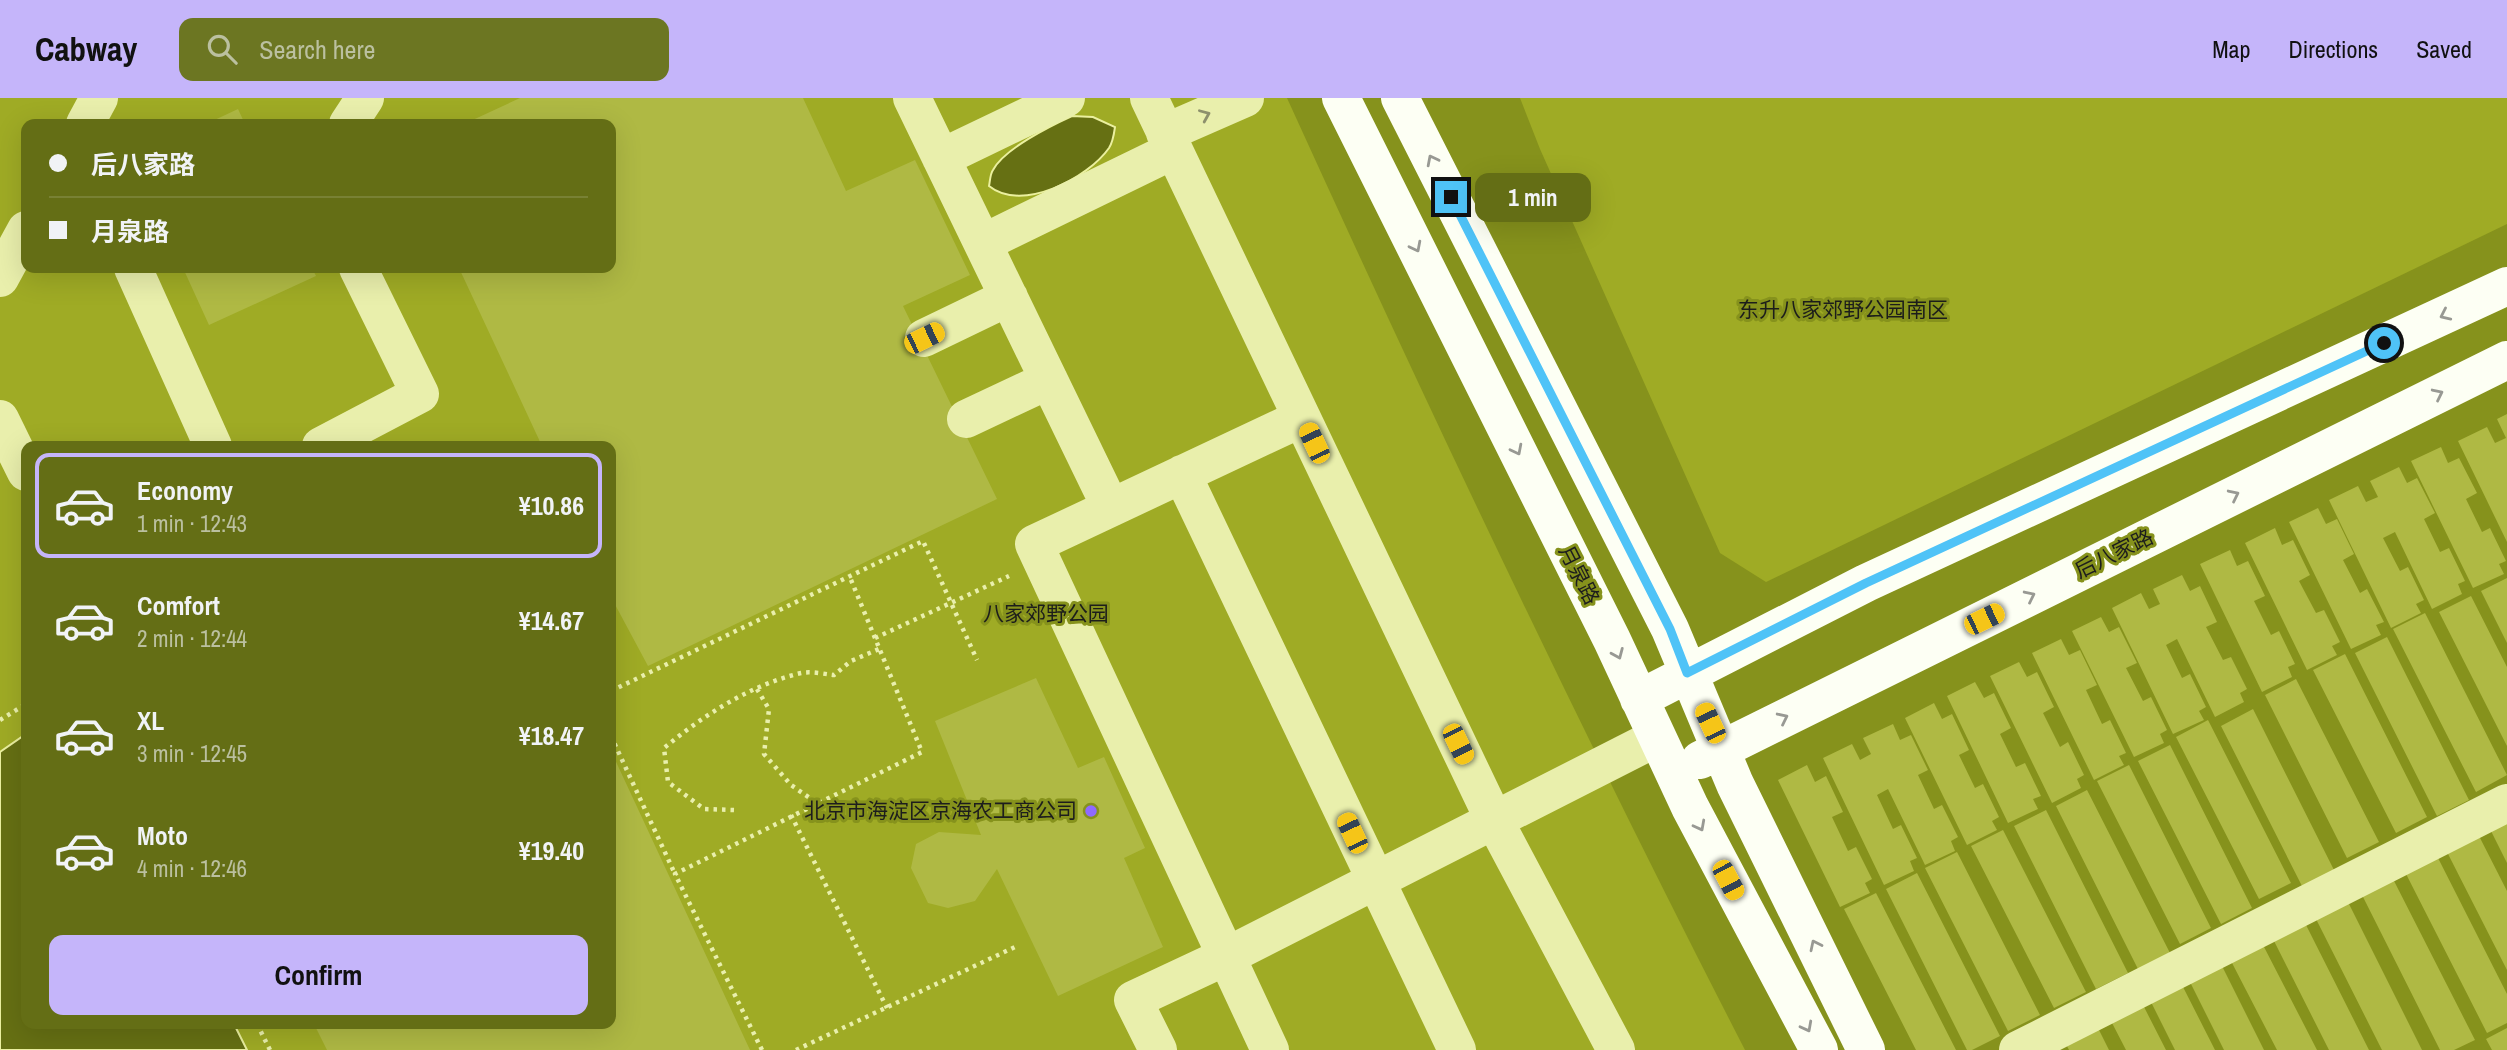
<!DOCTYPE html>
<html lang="en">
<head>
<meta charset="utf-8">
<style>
	:root { --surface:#646e15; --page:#6c7622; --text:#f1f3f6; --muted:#bbc0a0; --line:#788134; --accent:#c5b5fa }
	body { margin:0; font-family:"Archivo Narrow","Noto Sans SC",sans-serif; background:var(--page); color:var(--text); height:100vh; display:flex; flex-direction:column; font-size:26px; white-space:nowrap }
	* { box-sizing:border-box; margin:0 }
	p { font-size:23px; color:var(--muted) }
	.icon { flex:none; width:38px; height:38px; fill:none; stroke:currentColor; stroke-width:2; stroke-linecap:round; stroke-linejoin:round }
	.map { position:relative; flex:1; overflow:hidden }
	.drawer { position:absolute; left:21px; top:343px; width:595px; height:588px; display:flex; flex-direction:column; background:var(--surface); border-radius:14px; box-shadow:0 7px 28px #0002 }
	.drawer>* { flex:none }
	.top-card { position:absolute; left:21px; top:21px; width:595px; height:154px; border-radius:14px; box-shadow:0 7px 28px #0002; display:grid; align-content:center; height:154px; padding:0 28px; background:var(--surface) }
	.end { position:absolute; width:32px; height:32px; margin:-16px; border:9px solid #4fc3f7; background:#111; box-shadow:0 0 0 4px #111 }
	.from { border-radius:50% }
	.bubble { position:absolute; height:49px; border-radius:14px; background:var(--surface); box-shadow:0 7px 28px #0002; font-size:23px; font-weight:700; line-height:49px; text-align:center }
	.car { position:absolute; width:21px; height:42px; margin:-21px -10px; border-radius:9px; box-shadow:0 0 5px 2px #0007; background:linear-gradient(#f5c518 24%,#345 0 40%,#f5c518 0 76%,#345 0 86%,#f5c518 0) }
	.top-card b { display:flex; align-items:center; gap:24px; height:66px; font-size:26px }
	.top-card b+b { border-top:2px solid var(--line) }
	.top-card i { width:18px; height:18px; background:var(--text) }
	ul { padding:12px 0 0; list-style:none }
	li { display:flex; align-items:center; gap:21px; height:105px; margin:0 14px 10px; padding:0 14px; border:4px solid transparent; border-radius:14px }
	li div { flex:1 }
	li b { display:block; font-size:26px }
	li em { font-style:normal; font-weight:700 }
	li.on { border-color:var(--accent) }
	li>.icon { width:63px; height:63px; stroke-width:1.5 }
	.button { display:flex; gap:14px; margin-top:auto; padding:14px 28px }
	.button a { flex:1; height:80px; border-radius:14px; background:var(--accent); color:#111; font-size:28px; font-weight:700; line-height:80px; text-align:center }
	header { display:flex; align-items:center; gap:42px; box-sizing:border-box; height:98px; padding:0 35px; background:var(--accent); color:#111 }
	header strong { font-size:33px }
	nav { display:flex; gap:38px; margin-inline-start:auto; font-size:24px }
	.search { width:490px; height:63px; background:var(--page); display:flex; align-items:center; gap:18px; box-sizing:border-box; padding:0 24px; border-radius:14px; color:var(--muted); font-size:26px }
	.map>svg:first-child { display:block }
</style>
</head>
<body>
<header>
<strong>Cabway</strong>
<div class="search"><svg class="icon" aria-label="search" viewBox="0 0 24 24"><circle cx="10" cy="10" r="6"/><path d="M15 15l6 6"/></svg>Search here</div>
<nav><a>Map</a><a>Directions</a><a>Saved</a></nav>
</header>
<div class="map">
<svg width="2507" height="952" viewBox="0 0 2507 952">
	<rect width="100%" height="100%" fill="#86921c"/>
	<path fill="#9fab25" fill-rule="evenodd" d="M0,0H1287C1433,321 1584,639 1745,952H0ZM26,26H611V170H26ZM26,348H611V926H26Z
		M1520,0H2507V126L1766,484L1720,455L1540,51Z"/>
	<path fill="#667013" stroke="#ebf09f" stroke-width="2" d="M1072,18L1093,19L1115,29C1114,36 1113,44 1109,50C1088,80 1022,115 989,88C990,84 990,76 993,72C1004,51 1050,28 1072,18Z
		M26,636V926H234L247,952H0V654Z"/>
	<path fill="#afb944" d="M520,0H803L846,93L915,62L970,177L903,208L997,401L648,568L611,499V348H542L459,170H611V26H464Z
		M238,11L245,26H206Z
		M183,170H312L316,178L209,227Z
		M2507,316V444L2458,343L2487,329L2495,345L2506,340L2497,321Z
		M2441,349L2448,365L2459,360L2477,395L2466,401L2482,434L2490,430L2506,463L2499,466L2504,476L2473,490L2411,363Z
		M2399,369L2407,385L2417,380L2435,415L2424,421L2440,454L2449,450L2465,483L2458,486L2462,496L2432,511L2395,434L2383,440L2400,473L2408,469L2424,502L2416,506L2421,515L2391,530L2329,402L2358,388L2366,404L2378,399L2370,383Z
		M2318,410L2326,426L2337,421L2354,456L2343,462L2360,495L2367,491L2384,524L2376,527L2381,537L2351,551L2289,424Z
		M2275,430L2282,447L2293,442L2310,477L2299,483L2316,515L2324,512L2340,544L2332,548L2337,557L2307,572L2245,445Z
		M2230,452L2237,468L2248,463L2265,498L2254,503L2271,537L2279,533L2295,566L2288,569L2292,579L2262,594L2200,466Z
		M2182,477L2190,493L2200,488L2217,524L2206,529L2223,562L2231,559L2247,591L2240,595L2244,604L2215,619L2177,541L2166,547L2182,580L2190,576L2206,609L2199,613L2204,622L2173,636L2112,510L2141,495L2149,511L2160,506L2153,491Z
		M2507,480V545L2481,493Z
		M2471,498L2507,569V648L2439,514Z
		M2425,515L2507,677L2476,694L2393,531Z
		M2101,519L2109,534L2119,529L2137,565L2126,570L2143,603L2151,599L2167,632L2160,636L2164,645L2134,659L2072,533Z
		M2387,539L2469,702L2437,718L2355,555Z
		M2061,541L2069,557L2080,552L2097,587L2086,592L2102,626L2110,622L2126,655L2119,658L2124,667L2094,682L2032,555Z
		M2345,556L2427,719L2396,735L2313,572Z
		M2019,564L2027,579L2037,574L2054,609L2043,615L2060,649L2068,644L2084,677L2077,681L2081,690L2052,705L1990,578Z
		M1036,580L1078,670L1104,659L1145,750L1124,760L1163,849L1058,898L997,771L975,803L948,810L928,805L911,770L916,746L939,734L981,737L935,623Z
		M2296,581L2379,744L2347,760L2265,597Z
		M1975,584L1984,600L1994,595L2011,630L2000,636L2016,669L2025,665L2041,698L2033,701L2038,711L2008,725L1947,598Z
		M1934,605L1942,621L1952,616L1969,652L1959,657L1975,690L1983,686L1999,719L1992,723L1997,732L1967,747L1905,620Z
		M2253,611L2335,774L2303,790L2221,628Z
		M2208,622L2291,785L2259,801L2176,639Z
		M1893,626L1900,642L1911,637L1928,672L1918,677L1934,711L1942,707L1958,739L1951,743L1955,753L1925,767L1888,691L1877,697L1893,731L1901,727L1917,760L1910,763L1914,773L1884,787L1823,660L1852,646L1860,662L1871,656L1863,640Z
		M2170,647L2252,810L2221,826L2138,663Z
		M611,653L750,952H327L314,926H611Z
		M1807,667L1815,684L1826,678L1843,714L1832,719L1848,753L1856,749L1872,781L1865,785L1870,795L1840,809L1778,682Z
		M2129,667L2211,830L2180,846L2097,683Z
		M2087,692L2170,855L2138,871L2056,708Z
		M2046,712L2128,875L2096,891L2014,728Z
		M2507,723V765L2490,731Z
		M2003,732L2086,894L2054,910L1971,748Z
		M2478,736L2507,793V872L2446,752Z
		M1957,754L2040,917L2008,933L1925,770Z
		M2436,756L2507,896V925L2487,935L2404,772Z
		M1917,775L2000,938L1972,952H1967L1886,791Z
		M2392,779L2475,942L2454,952H2440L2361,795Z
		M1876,795L1956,952H1916L1844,811Z
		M2347,802L2422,952H2382L2315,819Z
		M2304,823L2369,952H2329L2272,839Z
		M2263,847L2317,952H2277L2231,863Z
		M2221,866L2264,952H2224L2189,882Z
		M2181,885L2215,952H2175L2150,902Z
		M2143,907L2166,952H2126L2111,923Z
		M2097,928L2109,952H2069L2065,944Z
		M2507,930V952H2492L2486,941Z"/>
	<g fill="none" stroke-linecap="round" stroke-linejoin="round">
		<path stroke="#e9efac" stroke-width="4.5" stroke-dasharray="3.5 5" stroke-linecap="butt" d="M875,540L1009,478
			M757,591L769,611L764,656L791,687L817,705
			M611,593L923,443L977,562
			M0,622L26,606
			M611,638L675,776
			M734,712L704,711L668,684L664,650C704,617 750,587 801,575C811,573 824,576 834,577L851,563L879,551
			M791,717L887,910
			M257,926L270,952
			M762,952L675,776L922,654L849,477
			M796,952L1015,849"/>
		<path stroke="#e9efac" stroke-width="38" d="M912,0L1111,410
			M1149,0L1494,722L1616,952
			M85,26L99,0
			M348,26L365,0
			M1165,35L1245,0
			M941,60L1066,0
			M983,145L1174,52
			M133,170L213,348
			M0,180L26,132
			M924,240L1009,199
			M0,321L26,374
			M966,321L1049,282
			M321,348L420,296L358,170
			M1182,376L1457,952
			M1158,952L1133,902L1227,858L1656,640
			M1270,952L1034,446L1302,320
			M2018,952L2507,705"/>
		<path stroke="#fdfff4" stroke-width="38" d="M1341,0L1612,542L1690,709L1819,952
			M1400,0L1670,531L1735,686L1866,952
			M1639,601L1866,485L2507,188
			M1700,662L2507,262"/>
	</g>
	<defs><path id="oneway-chevron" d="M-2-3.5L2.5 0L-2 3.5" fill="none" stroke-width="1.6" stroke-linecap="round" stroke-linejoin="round" transform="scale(1.75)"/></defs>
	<use stroke="#8d906c" href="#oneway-chevron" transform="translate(1205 17) rotate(-23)"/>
	<g stroke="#989993">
		<use href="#oneway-chevron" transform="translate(1432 62) rotate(-117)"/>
		<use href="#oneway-chevron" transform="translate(1416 149) rotate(63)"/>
		<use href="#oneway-chevron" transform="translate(2445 217) rotate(155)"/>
		<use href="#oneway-chevron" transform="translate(2438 296) rotate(-26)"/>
		<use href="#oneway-chevron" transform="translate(1517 352) rotate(63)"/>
		<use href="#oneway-chevron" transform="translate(2234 397) rotate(-26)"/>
		<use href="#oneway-chevron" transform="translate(2030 498) rotate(-26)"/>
		<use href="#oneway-chevron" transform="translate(1618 556) rotate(67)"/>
		<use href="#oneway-chevron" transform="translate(1783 620) rotate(-26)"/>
		<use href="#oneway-chevron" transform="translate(1700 728) rotate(62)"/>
		<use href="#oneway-chevron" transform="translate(1815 847) rotate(-116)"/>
		<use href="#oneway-chevron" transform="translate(1807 929) rotate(62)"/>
	</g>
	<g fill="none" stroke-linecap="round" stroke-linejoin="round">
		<path stroke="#4fc3f7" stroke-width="9" d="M1451,99L1670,531L1687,575L1866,485L2384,245"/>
	</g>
	<circle fill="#8f6aff" stroke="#86921c" stroke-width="2.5" cx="1091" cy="713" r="7"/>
	<g text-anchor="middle" stroke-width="6" stroke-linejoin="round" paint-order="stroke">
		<g font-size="21" fill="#1c1d1b" stroke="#86921c">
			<text x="1843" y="219">东升八家郊野公园南区</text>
			<text x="1046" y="523">八家郊野公园</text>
		</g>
		<g font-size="21" fill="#1d1d1d" stroke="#86921c">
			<text transform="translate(2114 456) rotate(-26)" y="7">后八家路</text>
			<text transform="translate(1579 477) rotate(63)" y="7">月泉路</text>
		</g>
		<g font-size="21" fill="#1d1d1d" stroke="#86921c" text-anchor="end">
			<text x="1077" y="720">北京市海淀区京海农工商公司</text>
		</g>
	</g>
</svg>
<i class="end from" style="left:2384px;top:245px"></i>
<i class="end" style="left:1451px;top:99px"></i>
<div class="bubble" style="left:1475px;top:75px;width:116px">1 min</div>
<i class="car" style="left:924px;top:240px;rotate:64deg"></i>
<i class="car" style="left:1314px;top:345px;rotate:335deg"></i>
<i class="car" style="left:1984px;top:521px;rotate:64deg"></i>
<i class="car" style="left:1710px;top:625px;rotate:335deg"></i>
<i class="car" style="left:1458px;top:646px;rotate:154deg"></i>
<i class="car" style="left:1352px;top:735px;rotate:335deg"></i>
<i class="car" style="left:1728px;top:782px;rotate:152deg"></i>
<div class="top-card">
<b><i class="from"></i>后八家路</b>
<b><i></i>月泉路</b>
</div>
<section class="drawer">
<ul>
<li class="on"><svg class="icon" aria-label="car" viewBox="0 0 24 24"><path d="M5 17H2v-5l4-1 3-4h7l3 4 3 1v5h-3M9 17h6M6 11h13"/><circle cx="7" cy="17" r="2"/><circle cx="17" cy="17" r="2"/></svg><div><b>Economy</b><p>1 min · 12:43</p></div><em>¥10.86</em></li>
<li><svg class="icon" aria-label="car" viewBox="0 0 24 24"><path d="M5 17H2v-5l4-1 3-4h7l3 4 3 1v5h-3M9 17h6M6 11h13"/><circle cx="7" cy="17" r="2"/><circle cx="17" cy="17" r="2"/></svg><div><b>Comfort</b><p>2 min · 12:44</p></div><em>¥14.67</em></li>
<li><svg class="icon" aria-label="car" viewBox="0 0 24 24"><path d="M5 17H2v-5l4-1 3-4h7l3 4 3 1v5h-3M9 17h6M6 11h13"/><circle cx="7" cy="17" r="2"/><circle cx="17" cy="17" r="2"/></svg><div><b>XL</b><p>3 min · 12:45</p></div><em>¥18.47</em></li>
<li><svg class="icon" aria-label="car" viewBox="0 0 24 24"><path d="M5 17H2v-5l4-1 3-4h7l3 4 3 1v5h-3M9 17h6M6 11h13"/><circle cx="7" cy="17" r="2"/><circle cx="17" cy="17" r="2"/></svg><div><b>Moto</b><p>4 min · 12:46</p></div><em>¥19.40</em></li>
</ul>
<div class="button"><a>Confirm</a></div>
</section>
</div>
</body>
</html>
